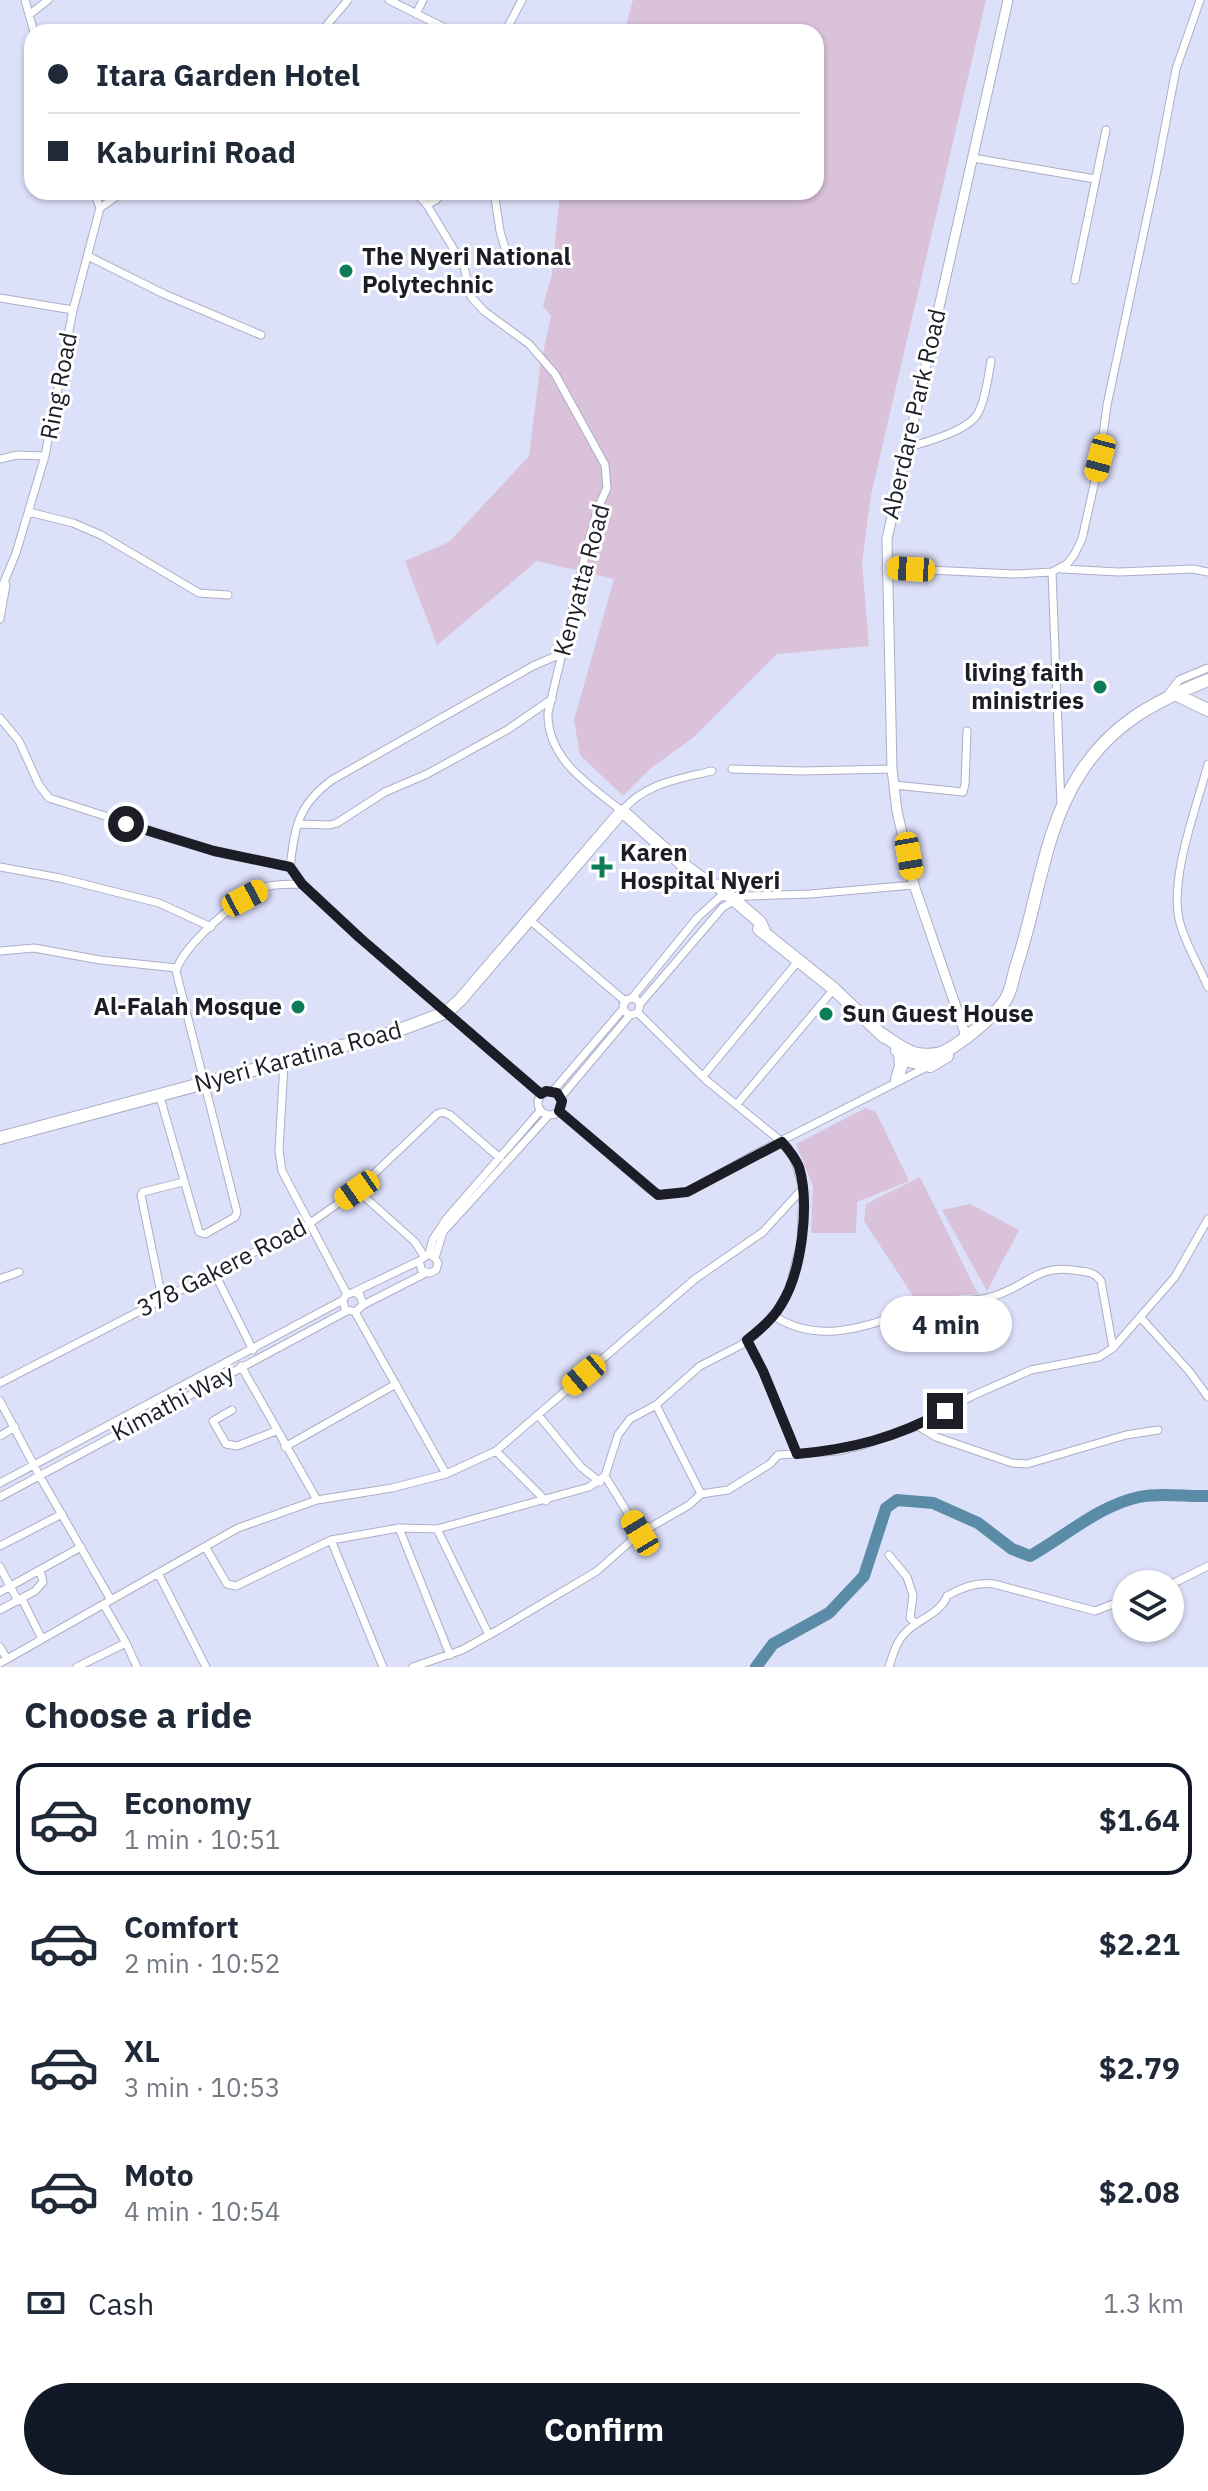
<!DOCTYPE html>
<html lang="en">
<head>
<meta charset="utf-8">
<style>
	:root { --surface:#fff; --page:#f6f6f7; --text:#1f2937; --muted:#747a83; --line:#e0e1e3; --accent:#111827 }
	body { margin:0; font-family:"IBM Plex Sans",sans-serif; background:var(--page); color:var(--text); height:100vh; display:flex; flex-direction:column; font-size:30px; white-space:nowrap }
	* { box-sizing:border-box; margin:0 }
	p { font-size:26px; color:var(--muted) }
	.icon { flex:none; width:44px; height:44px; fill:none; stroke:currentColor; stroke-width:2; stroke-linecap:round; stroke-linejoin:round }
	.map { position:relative; height:1667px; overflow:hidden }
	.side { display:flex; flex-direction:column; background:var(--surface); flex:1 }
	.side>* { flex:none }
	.top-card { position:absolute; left:24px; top:24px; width:800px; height:176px; border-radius:24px; box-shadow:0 2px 6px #0004; display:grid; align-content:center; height:176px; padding:0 24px; background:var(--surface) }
	.controls { position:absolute; left:1112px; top:1570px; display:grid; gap:16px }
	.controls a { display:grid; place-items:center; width:72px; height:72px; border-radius:50%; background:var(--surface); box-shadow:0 2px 6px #0004; font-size:40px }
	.end { position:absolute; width:36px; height:36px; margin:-18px; border:10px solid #1c1d26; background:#fff; box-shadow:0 0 0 4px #fff }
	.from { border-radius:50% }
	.bubble { position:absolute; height:56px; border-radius:28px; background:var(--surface); box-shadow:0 2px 6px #0004; font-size:26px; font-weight:700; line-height:56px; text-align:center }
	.car { position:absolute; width:24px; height:48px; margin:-24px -12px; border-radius:10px; box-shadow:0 0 6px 2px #0007; background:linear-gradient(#f5c518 24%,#345 0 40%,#f5c518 0 76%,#345 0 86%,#f5c518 0) }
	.top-card b { display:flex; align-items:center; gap:28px; height:76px; font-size:30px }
	.top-card b+b { border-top:2px solid var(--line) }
	.top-card i { width:20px; height:20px; background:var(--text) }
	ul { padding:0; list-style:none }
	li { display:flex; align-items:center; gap:24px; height:112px; margin:0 16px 12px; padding:0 8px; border:4px solid transparent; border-radius:24px }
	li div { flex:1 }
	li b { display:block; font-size:30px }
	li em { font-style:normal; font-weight:700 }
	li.selected { border-color:var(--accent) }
	li>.icon { width:72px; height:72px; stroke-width:1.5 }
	h2 { padding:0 24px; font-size:36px; line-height:96px }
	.pay { display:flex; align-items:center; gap:20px; height:88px; padding:0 24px; font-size:30px }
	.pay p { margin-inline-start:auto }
	.cta { display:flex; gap:16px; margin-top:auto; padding:16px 24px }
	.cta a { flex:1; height:92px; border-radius:48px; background:var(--accent); color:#fff; font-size:32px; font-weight:700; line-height:92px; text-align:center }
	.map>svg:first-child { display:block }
</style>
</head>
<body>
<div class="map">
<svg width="1208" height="1667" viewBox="0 0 1208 1667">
	<rect width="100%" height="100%" fill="#dde0f9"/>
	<path fill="#d9c2da" d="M633,0H986L871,495L862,563L869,646L777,654L694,737L651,768L623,796L580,755L574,720L614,579L537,561L437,645L405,561L449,542L529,456L540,367L551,316L543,306L552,274L560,192H816V32H624Z
		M866,1108L876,1112L909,1181L857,1202L856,1233H811L813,1186L796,1144Z
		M920,1177L978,1294L915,1299L864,1221L866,1204Z
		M970,1204L1019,1230L987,1291L942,1210Z"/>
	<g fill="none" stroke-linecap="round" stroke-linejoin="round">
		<path stroke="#5a8ca8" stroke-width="12" d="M756,1667L773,1644L829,1613L864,1576L886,1508L897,1500L933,1503L978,1523L1012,1549L1030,1556C1066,1536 1098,1506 1139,1497C1161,1492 1186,1497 1208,1496"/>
		<g stroke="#abaec6" stroke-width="9">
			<path id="minor" d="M25,0L34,32
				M389,0L453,32
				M416,14L423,0
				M29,15L48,0
				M321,32L348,0
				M505,32L522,0
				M973,158L1095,179
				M415,192L427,205L456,253L464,267L471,297L484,311L529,344L555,374L605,465L607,488L598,508L589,539L548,713C547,759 589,785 622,811C645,783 679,779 712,771
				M494,192L500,231L507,255
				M427,205L436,200L441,192
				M100,208L123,192
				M88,256L164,294L261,335
				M1075,280L1106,130
				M0,298L73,310
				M906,448C925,442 971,431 979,411C986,397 988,377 991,361
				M0,459L17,455L45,456
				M29,512L73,523L101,535L199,593L228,595
				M886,568L1014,574L1052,572L1067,564L1074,555L1082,539L1100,458L1107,405L1156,175L1176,69L1200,0
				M1062,569L1119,572L1193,569L1208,572
				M1052,572L1061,805
				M0,592L16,553L45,456L73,310L100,208L94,192
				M0,619L6,585
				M1168,694L1179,680L1208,668
				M0,718L19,741L39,785L49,798L214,851L290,867
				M1208,764C1197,806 1168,881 1180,923C1186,945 1199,966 1208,987
				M732,769L802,771L892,769
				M894,785L963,792L965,784L967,731
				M299,824L330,825L337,823L385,792L427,774L507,730L552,699
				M0,867L60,878L159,903L211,927
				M531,921L625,1001
				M0,951L34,948L100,960L177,968
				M632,998L697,918L720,897L810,894L914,885
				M640,1004L635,998L628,999L623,1005L624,1011L630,1015L638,1013L640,1004L723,907L736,900
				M284,1063L279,1151L282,1171L347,1294
				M703,1076L799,960
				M538 1103a12 12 0 1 1 24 0a12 12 0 1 1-24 0Z
				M553,1091L623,1009
				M541,1094L360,938L302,884L290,867C295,826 298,805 332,780L533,666L563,653
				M160,1097L199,1232L205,1234L235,1217L237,1212L176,971C183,945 243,893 269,886C279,884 291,884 301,884
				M561,1097L630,1015
				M737,1104L834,989
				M559,1111L649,1189L658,1195L687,1192L757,1153L927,1067
				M357,1190L415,1242L424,1256
				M429,1254L433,1239L447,1218L540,1111
				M435,1258L429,1254L419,1261L422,1271L430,1273L436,1270L438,1263L435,1258L443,1232L548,1116
				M214,1272L253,1350
				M0,1279L19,1272
				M354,1292L419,1261
				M162,1298L141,1195L143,1192L183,1182
				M363,1305L360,1295L354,1292L346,1295L343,1300L345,1309L355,1312L363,1305L426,1273
				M355,1312L446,1474
				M774,1316C827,1350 880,1319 933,1304C953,1299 975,1303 994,1296C1032,1284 1036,1263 1080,1271C1089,1272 1095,1273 1101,1281L1113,1348
				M1141,1318L1189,1371L1208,1397
				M747,1340L763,1371L797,1454
				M241,1366L317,1500
				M0,1383L309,1224L357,1190L437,1114L443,1112L450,1115L500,1158
				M0,1401L39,1475L111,1600L238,1528L317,1500L392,1488L446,1474L496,1451L695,1279L763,1232L803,1188
				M656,1405L701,1494
				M232,1410L213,1421L226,1444L237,1446L276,1431
				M539,1416L581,1467L600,1482
				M918,1426L936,1437L1012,1463L1027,1464L1126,1435L1158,1430
				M0,1436L15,1427
				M285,1447L396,1384
				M496,1451L546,1501
				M605,1476L640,1533
				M0,1483L343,1300
				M0,1497L347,1311
				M399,1528L450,1655
				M437,1529L489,1635
				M331,1540L383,1667
				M0,1546L62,1514
				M206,1548L227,1584L236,1586L331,1540L399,1528L437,1529L589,1487L605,1476L618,1435L630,1419L656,1405L700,1366L741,1345L774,1316L789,1290L801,1242L803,1188L793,1155L782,1142L706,1080L638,1013
				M889,1555L907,1577L913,1595L910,1618L915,1623
				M0,1567L18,1601
				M158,1573L206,1667
				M1170,1585L1208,1566
				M0,1592L81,1547
				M22,1599L42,1639
				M104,1605L126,1643L137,1667
				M0,1610L35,1591L43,1582L40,1570
				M0,1647L7,1659
				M0,1663L111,1600
				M77,1667L126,1643
				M413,1667L462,1650L498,1630L597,1571L640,1533L689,1505L701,1494L728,1490L770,1464L778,1455L838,1451L863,1445L918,1426L972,1396L1031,1370L1099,1357L1113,1348L1175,1277L1208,1219
				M889,1667C893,1654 897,1640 907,1631C919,1619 941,1613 947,1596C962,1587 977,1582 994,1584L1095,1611L1126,1599"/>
		</g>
		<g stroke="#abaec6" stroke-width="11">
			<path id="tertiary" d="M967,1039L914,885L897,811L892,769L887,539L1008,0"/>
		</g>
		<g stroke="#abaec6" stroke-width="14">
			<path id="trunk" d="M1177,695L1208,710
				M759,929L834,989L884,1037
				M880,1033C891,1040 904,1051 917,1054C923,1055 935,1055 941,1053C957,1047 997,1014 1006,999C1012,989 1013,976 1017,964C1038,902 1043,832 1079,775C1111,724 1153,702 1208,680
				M897,1050L909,1061L930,1066L947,1056
				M897,1079L901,1066L900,1054
				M0,1138L394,1032L447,1012L461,999L622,811C642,828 696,881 718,886L760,922L764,931"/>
		</g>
		<use href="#minor" stroke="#fff" stroke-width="7"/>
		<use href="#tertiary" stroke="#fff" stroke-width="9"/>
		<use href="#trunk" stroke="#fff" stroke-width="12"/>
	</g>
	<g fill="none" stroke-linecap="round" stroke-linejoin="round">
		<path stroke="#1c1d26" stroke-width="10" d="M126,824L214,851L290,867L302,884L360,938L541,1094L546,1091L557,1093L562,1101L559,1111L658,1195L687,1192L782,1142C789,1150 795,1157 799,1167C810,1204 802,1272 781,1305C773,1319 760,1330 747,1340L763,1371L797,1454C852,1449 895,1438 945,1411"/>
	</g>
	<g fill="#0d7d59" stroke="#fff" stroke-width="3">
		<circle cx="346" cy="271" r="8"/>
		<circle cx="1100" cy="687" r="8"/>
		<path d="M598 855h8v8h8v8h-8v8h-8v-8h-8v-8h8z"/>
		<circle cx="298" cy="1007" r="8"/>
		<circle cx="826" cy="1014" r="8"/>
	</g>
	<g text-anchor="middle" stroke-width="6" stroke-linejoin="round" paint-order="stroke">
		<g font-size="24" font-weight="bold" fill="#1c1d26" stroke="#fff" text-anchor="start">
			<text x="362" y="265">The Nyeri National<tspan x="362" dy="28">Polytechnic</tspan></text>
			<text x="1084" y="681" text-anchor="end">living faith<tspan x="1084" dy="28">ministries</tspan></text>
			<text x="620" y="861">Karen<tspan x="620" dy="28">Hospital Nyeri</tspan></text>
			<text x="282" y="1015" text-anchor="end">Al-Falah Mosque</text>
			<text x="842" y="1022">Sun Guest House</text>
		</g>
		<g font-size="24" fill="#1c1d26" stroke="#fff">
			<text transform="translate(59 386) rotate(-79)" y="8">Ring Road</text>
			<text transform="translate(914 414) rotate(-77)" y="8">Aberdare Park Road</text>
			<text transform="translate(582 580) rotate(-75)" y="8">Kenyatta Road</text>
			<text transform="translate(298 1057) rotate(-15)" y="8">Nyeri Karatina Road</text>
			<text transform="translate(222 1268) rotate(-27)" y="8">378 Gakere Road</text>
			<text transform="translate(173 1403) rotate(-28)" y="8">Kimathi Way</text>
		</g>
	</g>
</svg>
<div class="controls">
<a><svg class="icon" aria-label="layers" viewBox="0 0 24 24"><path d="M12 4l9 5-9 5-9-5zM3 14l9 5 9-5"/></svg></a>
</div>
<i class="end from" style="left:126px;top:824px"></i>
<i class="end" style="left:945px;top:1411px"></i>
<div class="bubble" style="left:880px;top:1296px;width:132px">4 min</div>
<i class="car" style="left:1100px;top:458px;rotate:195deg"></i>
<i class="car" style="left:911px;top:569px;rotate:273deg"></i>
<i class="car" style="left:909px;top:856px;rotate:170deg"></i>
<i class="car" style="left:245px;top:898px;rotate:62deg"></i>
<i class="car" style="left:357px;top:1190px;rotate:235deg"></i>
<i class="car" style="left:584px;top:1375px;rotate:230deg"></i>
<i class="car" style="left:640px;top:1533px;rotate:329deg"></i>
<div class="top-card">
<b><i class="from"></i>Itara Garden Hotel</b>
<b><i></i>Kaburini Road</b>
</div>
</div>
<section class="side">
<h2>Choose a ride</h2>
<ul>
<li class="selected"><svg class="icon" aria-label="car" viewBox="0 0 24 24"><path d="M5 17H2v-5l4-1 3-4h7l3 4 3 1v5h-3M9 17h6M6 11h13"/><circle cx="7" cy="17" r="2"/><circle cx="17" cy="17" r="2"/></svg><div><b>Economy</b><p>1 min · 10:51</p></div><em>$1.64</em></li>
<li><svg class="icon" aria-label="car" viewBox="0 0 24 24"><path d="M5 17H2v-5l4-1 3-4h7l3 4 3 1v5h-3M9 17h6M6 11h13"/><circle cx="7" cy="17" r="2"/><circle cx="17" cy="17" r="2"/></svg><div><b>Comfort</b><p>2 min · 10:52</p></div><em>$2.21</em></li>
<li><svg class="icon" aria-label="car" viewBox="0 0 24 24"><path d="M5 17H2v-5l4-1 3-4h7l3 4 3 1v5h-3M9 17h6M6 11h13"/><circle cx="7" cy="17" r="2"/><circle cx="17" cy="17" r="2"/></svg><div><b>XL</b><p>3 min · 10:53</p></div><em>$2.79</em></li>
<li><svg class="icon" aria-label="car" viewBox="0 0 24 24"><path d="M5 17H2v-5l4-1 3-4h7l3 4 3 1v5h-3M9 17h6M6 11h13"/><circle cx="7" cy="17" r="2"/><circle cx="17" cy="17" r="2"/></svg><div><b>Moto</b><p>4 min · 10:54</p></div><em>$2.08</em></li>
</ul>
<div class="pay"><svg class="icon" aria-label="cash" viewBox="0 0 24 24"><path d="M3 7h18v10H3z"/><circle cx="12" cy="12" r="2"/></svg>Cash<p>1.3 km</p></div>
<div class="cta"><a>Confirm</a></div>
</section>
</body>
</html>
